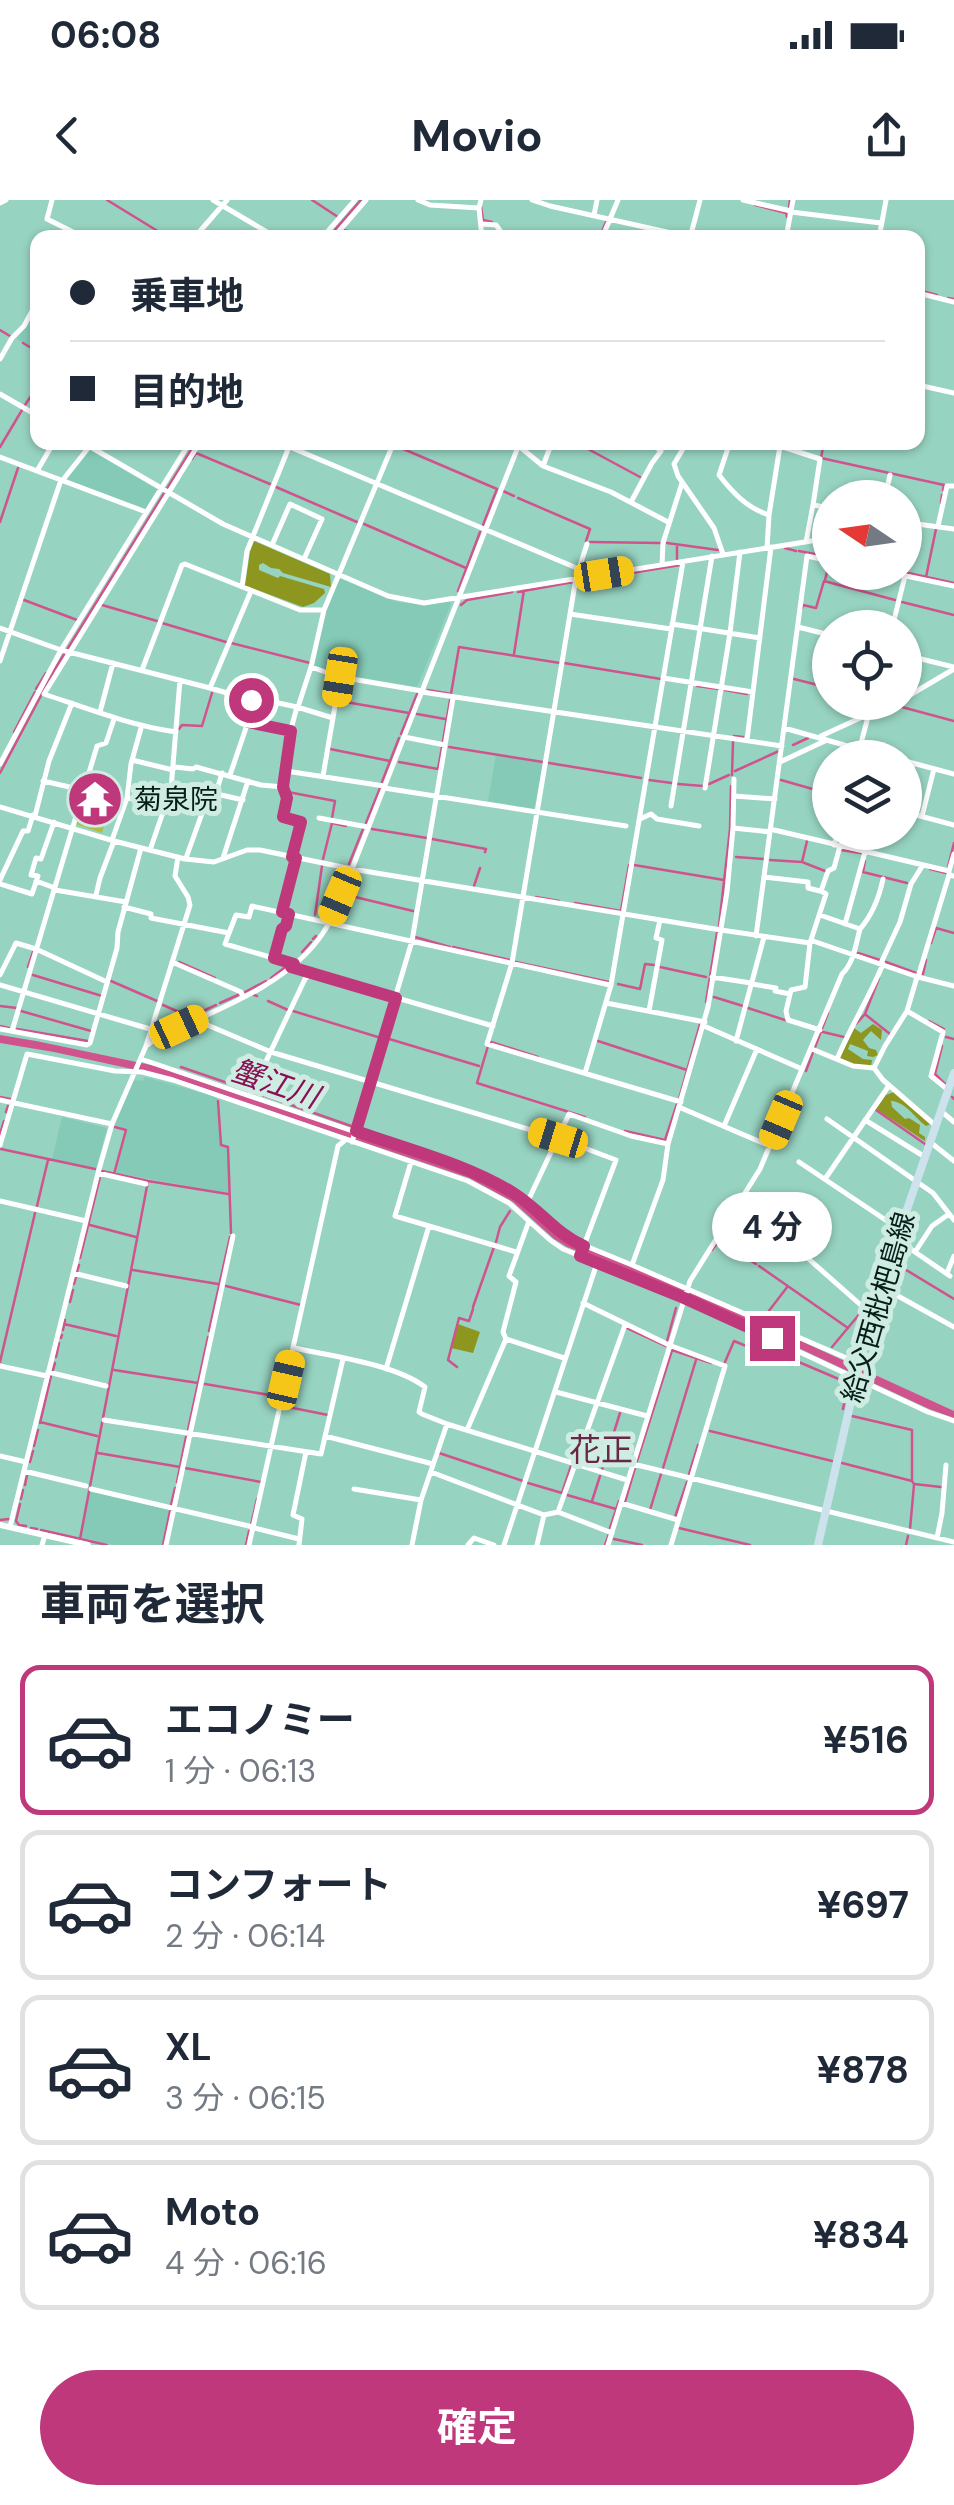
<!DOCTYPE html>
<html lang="ja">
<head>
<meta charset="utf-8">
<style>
	:root { --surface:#fff; --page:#f6f6f7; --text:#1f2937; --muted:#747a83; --line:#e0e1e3; --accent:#be387b }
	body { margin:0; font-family:"DM Sans","Noto Sans JP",sans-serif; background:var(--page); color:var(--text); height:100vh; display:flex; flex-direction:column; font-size:38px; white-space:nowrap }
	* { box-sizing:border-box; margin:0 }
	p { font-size:32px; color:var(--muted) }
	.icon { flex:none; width:55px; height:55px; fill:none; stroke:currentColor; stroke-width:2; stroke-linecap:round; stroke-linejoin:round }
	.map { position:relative; height:1345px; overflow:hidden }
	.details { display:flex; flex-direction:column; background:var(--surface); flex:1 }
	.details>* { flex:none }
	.banner { position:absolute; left:30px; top:30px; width:895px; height:220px; border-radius:20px; box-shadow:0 2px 8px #0004; display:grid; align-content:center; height:220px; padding:0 40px; background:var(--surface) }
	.needle { width:65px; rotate:283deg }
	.fabs { position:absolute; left:812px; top:280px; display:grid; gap:20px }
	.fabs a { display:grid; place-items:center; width:110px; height:110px; border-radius:50%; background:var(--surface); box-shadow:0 2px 8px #0004; font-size:50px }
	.end { position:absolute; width:45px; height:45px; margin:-22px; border:12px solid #be387b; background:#fff; box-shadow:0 0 0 5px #fff }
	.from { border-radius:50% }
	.bubble { position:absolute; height:70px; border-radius:35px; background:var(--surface); box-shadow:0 2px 8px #0004; font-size:32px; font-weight:700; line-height:70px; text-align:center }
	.car { position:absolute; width:30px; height:60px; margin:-30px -15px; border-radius:12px; box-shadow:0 0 8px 2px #0007; background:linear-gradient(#f5c518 24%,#345 0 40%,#f5c518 0 76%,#345 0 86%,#f5c518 0) }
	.banner b { display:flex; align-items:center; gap:35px; height:95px; font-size:38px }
	.banner b+b { border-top:2px solid var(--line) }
	.banner i { width:25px; height:25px; background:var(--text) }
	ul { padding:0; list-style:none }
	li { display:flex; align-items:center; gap:30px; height:150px; margin:0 20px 15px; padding:0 20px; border:5px solid var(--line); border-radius:20px }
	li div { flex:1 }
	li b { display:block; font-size:38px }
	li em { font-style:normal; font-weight:700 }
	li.active { border-color:var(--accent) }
	li>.icon { width:90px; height:90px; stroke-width:1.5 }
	h2 { padding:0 40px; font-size:45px; line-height:120px }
	.cta { display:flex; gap:20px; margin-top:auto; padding:20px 40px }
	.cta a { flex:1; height:115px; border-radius:60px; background:var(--accent); color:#fff; font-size:40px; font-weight:700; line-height:115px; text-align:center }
	.status { display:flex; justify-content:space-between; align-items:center; height:70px; padding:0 50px; background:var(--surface); direction:ltr }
	.status svg { height:28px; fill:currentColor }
	header { display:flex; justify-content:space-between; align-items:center; height:130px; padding:0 40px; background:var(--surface); font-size:45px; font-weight:700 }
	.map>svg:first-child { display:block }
</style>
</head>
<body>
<div class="status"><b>06:08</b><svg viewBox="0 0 49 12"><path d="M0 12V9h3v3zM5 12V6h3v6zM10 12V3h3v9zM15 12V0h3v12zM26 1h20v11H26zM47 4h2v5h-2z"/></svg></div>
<header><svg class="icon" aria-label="back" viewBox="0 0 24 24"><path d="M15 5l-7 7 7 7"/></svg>Movio<svg class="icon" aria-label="share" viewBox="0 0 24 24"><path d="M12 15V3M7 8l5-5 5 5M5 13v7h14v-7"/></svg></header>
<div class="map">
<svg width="954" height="1345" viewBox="0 0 954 1345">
	<rect width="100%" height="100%" fill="#97d3c1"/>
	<path fill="#84cab6" d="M37,103V151L17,139Z
		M90,250L158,290L146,309L66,279L87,251Z
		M341,379L397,402L426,405L449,401L451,404L417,487L340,474L314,466L323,420L338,380Z
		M496,555L543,563L534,609L488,601Z
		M145,877L217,897L220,945L228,947L229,993L116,973L127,929L115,925L134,880L143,881Z
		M62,917L107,928L96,969L52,959Z
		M90,1291L169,1310L162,1345H114L81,1337Z"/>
	<path fill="#b1bb46" d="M81,605L99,609V620L105,622L102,633L76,624Z"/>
	<path fill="#8d961f" d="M254,341L330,374L331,387L283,373L279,369L271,368L263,363L259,365V370L278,378L280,376L324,389L325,393L314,403L303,407L247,386L245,385L250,352Z
		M873,824L882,830L881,840L871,831L863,840L869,848L876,850L878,855L873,857L867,856L868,851L850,844L848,849L863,859L872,860L871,866L854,864L840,858L854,828L861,833Z
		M894,892L931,924L926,926C914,917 906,902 891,901L892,907L905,919L909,918L920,925L919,933L925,937V941L876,909L886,895Z
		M458,1124L480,1132L473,1153L451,1148Z"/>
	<path fill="#d0538d" d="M0,835L36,841L170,869L470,972L516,998L570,1042L685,1088L954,1211V1218L929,1209L687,1096L567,1047L554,1039L513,1002L469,978L173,878L54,852L0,843Z"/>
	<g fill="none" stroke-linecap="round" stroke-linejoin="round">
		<path stroke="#d0538d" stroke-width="2.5" d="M107,0L169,38
			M312,0L338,17
			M755,5L786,13L787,17
			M481,7L483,20L492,22
			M789,7L790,0
			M344,30L369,38
			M602,32L607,19
			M517,35L520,38
			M328,38L361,0
			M599,38L600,36
			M918,90L937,95
			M948,98L954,99
			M0,130L10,136
			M23,143L38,152
			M25,205L38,185
			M575,242L640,277
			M824,242L821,258L944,285L943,290
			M394,245L497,289L483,325
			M0,247L22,210
			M192,259L196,253L270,284
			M276,287L357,322
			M503,291L514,296
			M518,298L590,329L586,341
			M941,303L942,295
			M0,322L18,268
			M364,324L466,368
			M590,342L660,343
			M667,343L718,350
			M785,348L796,351
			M799,351L830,357
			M677,359V346
			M904,372L954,383
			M625,374L680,365
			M926,377L936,329
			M588,379L615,375
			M825,380L829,364
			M458,391L480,332
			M518,392L573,382
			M24,400L77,420
			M902,402L954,415
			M102,405L157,421
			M461,405L467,400L512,392
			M802,408L803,405L816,408L824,381L895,400
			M162,423L226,442
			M231,443L310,463
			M514,454L524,390
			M564,463L661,479
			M794,479L830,488
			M697,486L719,489
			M36,489L46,473
			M428,490L451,494L459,447L560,463
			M725,490L747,494
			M340,501L409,513
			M898,506L954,521
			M417,514L445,519
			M179,529L182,525L202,526L212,493
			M14,532L35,492
			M401,534L417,494
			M734,536L743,537
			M443,541L450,500
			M793,545L808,538
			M449,547L543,562
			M330,549L390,561
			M399,562L438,569L442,547
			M549,563L641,578
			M735,571L779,551
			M0,573L55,469L196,242
			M732,575L733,542
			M649,580L672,583
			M781,580L830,594
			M382,582L399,538
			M678,584L703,586
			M709,584L729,575
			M288,592L335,601L332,618
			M366,623L380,588
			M372,629L427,638
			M432,639L486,649L485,652
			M841,650L861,653
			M736,657L764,659
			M323,659L332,623L346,626
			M770,660L802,662L825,671
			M865,661L863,672L907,683
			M802,662L807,641
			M349,664L363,629
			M634,665L724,680
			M948,667L954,643
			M930,669L946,673
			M474,686L480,668
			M347,695L413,711
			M536,697L559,701
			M575,703L621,711L629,665
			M315,715L322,666
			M327,718L346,673
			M719,726L730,629L731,586
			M415,737L450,747
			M313,739L316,736
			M931,743L936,728L954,733
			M453,747L510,760
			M302,752L311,742
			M858,753L880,760
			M179,762L215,778
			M516,762L609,782
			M886,762L916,773
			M28,767L33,752
			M660,767L706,777
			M923,774L926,760
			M33,775L102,796
			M271,778L288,765
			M111,781L157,801
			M618,784L640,789L645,764L654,765
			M245,792L266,781
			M254,795L257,796
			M714,797L743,806
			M268,801L288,810
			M706,802L717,733
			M220,803L238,795
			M163,805L190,817L216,805
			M0,806L17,808
			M748,808L788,821
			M21,811L91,831
			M293,811L381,838
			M866,815L890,834
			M929,821L944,829
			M856,824L865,814L879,778
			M0,826L9,828
			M17,829L88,841
			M823,832L844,837
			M946,837L954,839
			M386,838L479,866
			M598,841L687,870
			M491,842L538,857
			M488,846L477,883L585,917
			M942,846L935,874L945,884
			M815,847L828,813
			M181,867L248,890
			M806,871L813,852
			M254,892L354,927L355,924
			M0,897L10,899
			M952,897L954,899
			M679,899L700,824
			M218,901L221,945L228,947L231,1033
			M876,910L925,944
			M6,912L8,906
			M625,931L665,940L677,904
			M0,934L4,921
			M1,949L95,969
			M102,971L148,981L228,994
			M114,974L126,930L115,927
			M37,1006L48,960
			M90,1025L136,1037
			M496,1042L500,1027L510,1011
			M712,1050L718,1042L756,1064
			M884,1056L894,1029
			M80,1058L100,977
			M893,1062L954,1099
			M759,1066L848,1128
			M133,1070L218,1084
			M77,1071L79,1065
			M74,1084L76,1077
			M226,1086L301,1105
			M70,1102L73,1090
			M473,1107L494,1047
			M765,1116L788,1086
			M64,1124L116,1136
			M627,1128L666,1146
			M63,1130L65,1120
			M209,1131L230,1037
			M61,1138L62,1135
			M667,1141L676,1108
			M832,1147L862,1111
			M56,1157L59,1143
			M0,1162L35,1013
			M725,1162L734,1141L792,1165L794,1160L848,1183L843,1209
			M457,1167L448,1160L459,1118L469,1121L473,1109
			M53,1170L55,1163
			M114,1170L198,1183
			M205,1184L281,1197
			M283,1206L328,1215
			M852,1216L912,1230V1281
			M40,1222L97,1236
			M40,1223L51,1176
			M188,1230L208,1137
			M710,1231L832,1261
			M34,1246L38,1230
			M98,1253L180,1267
			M439,1253L523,1281
			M637,1261L672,1150L711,1163
			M30,1262L33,1251
			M842,1263L912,1281L914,1284L941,1287
			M185,1268L261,1282
			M663,1268L696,1160
			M602,1270L620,1213
			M689,1274L698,1245
			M177,1282L186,1237
			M528,1283L562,1293L571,1266
			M25,1285L27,1275
			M567,1295L616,1309
			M21,1299L23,1290
			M592,1301L600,1276
			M625,1302L635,1268
			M20,1304L16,1321L19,1325L26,1326
			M171,1305L175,1288
			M650,1310L661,1274
			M675,1317L687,1282
			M0,1320L9,1319
			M251,1325L257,1299
			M31,1328L37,1329
			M610,1328L619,1301
			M679,1328L750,1345
			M910,1329L914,1285
			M41,1330L107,1345
			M80,1339L148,981
			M614,1339L642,1345
			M163,1345L170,1311
			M246,1345L249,1331
			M605,1345L609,1334
			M906,1345L908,1336"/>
		<path stroke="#fff" stroke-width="5" d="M52,0L47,19L85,38
			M213,0L277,38
			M418,0L430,5L479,8
			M481,0L479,8L482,38
			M532,0L550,6L694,38
			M743,0L791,11
			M0,3L6,0
			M791,12L881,23
			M594,15L597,0
			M482,24L496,25L502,33L516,38
			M194,38L227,0
			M322,38L355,0
			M333,38L366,0
			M602,38L618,0
			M690,38L700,0
			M786,38L793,0
			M879,38L886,0
			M918,93L954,102
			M0,159L12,138L24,126L38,100
			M918,185L954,193
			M0,194L38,216
			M82,242L223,324L388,396L424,403L830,338
			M278,242L579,369
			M514,242L543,266L611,292L668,322
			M687,242L674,264L678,276L714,328L723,354
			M730,242L719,275C733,293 747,308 769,315
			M780,246L820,259L813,305
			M0,257L146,312
			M543,266L552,242
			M37,271L54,242
			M62,281L93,242
			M885,298L890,275
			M631,302L652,263L661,251L650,242
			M905,326L917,324L954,329
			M938,326L947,286H954
			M806,342L813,305L830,308
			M587,344L576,378L512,763L487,844L681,902
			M272,345L290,304L322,319L304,359
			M767,348L769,315L780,246L768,242
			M662,365L663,343L682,283
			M887,372L954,386
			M242,387L247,351L291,242
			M570,414L671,429
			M672,424L760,438
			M798,427L830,435
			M0,428L61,450L210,488L251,500L269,501L297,507L333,518
			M892,428L905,376
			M905,455L954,467
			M0,461L61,280
			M311,467L340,477L422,491
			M142,470L182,365L185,364L300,410H324
			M663,478L753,492
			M210,488L251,391
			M422,492L782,546
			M905,498L954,469
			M251,500L246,519L248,522L291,531
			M298,507L311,467L324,410L394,242
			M100,512L113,463
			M784,528L890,558
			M176,532C129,525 89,509 44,494L200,242
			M821,536L895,502
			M404,537L445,545
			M747,540L771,347
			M857,558L872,502
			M132,560L173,570
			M905,561L954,574
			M780,562L827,540
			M0,564L61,450L190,242
			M175,567L193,569L196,567L261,585L283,587L289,536L297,507
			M286,571L384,586
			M230,575L248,522
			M323,576L340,477
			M43,581L83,590
			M283,587L287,598L283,617L301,621L292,657
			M384,588L626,626
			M705,588L730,433L740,352
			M217,594L243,600
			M905,595L913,564
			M734,596L775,599
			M127,598L167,603
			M671,606L712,356
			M0,607L114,641L185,659L214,662L247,650H260L352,669L721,730L810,743L813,741L918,777L954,786
			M905,612L954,625
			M35,616L49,561L72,503
			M922,616L934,569
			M319,618L368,627
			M640,619L651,614L657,619L699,626
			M733,628L770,632
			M770,629L949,671V675L954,676
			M112,640L127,598L131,564L141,528
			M834,645L838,632
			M150,650L171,589L180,480
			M186,658L209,594L216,593L222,573
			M223,658L248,581
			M949,671L954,654
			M764,677L808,682V688L820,691
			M0,680L23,631H28L33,615
			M36,681L55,688
			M0,684L32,694L38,676L31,675L36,658L41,659L54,622
			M55,690L126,702
			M96,695L100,678L114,641
			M124,707L151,714V718L229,733L225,744L294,764
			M282,712L296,658
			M845,724L865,652
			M860,729C873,714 879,698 883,679
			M229,733L236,715L249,717L252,706L610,785
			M756,736L807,356L830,361
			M274,758L282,729L286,726L289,715
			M172,762L241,792L243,796
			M881,763L900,722L911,684L923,665
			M291,767L493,826
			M0,775L16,743L36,749L107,782
			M712,777L751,783
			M917,777L907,811L885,846L874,868L883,880L936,926
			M918,777L949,675
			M752,784L776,788L775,791L790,794
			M0,785L150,829
			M606,803L705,822
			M649,811L662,740L656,738L660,720
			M907,811L943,832L931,876L947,889
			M199,818L205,824L271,852L558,938L616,960L580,1056
			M704,826L802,869
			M0,829L87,845L90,843L117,748L118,732L141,648
			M820,830L788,820L786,811L791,790L805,787L810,743L826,694L821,691L828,671L834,668L840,646
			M12,831L97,546L106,543L114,519
			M736,841L764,737
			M146,846L160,836C214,811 289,785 323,733C336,714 343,690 352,669L520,242
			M812,849L853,866L874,868
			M141,859L470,971L517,996L571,1040L632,1065L663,980L668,944
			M837,859C851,826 869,798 883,764
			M585,873L611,785L683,362
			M250,895L305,779L311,773
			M0,900L112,924
			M681,908L770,946
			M941,911L954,922
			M827,919L933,993L954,1020
			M865,920L925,957
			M724,926L757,849
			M352,942L412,741L453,498
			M930,942L954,961
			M0,945L27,854L115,871L142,872L173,880L468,981L509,1003L550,1040L563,1049L684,1098L928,1212L954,1221
			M799,962L899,1029
			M98,973L146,984
			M825,979L888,887
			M0,1001L86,1021
			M527,1003L569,914L631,936L668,944L708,807L727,692L733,628L734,579
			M739,1004L769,1024L871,1114
			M429,1026L516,1052
			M896,1039L950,1076
			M915,1052L932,1026L949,1014
			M632,1065L858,1163
			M73,1073L126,1086
			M947,1073L954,1056
			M880,1086L954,1127
			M583,1103L669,1145L725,1166L671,1345
			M506,1139L564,1158
			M294,1148C331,1156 395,1164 425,1187L419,1212L422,1214L447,1224L627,1280
			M0,1166L47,1176
			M386,1169L429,1026L395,1016L411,962
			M48,1172L106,1186
			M556,1192L647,1216
			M104,1220L321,1254L343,1159
			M467,1230L506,1139L503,1132L516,1082L509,1076L529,1021
			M325,1236L433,1264
			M0,1256L26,1262
			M633,1264L954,1342
			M24,1271L86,1286
			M431,1272L544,1315L558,1312L612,1333
			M91,1289L253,1327
			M354,1289L421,1300
			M621,1303L678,1320
			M558,1312L625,1125
			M10,1327L98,973L112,924L146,846L190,705L188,697L175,676L178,657
			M254,1328L299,1339
			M937,1338L942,1313L946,1265
			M42,1345L45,1335
			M166,1345L233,1036
			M249,1345L338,946L344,941
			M299,1345L302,1319L293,1315L306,1252
			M412,1345L421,1300L447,1224
			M468,1345L474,1338L494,1345
			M504,1345L597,1063
			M537,1345L544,1315
			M608,1345L690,1081L760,969L842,774C854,763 856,743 860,729L820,715"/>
		<path stroke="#fff" stroke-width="6" d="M0,1325L88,1345"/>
		<path stroke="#cce2ed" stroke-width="8" d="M818,1345L871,1114L954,873"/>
	</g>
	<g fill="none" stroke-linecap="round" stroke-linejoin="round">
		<path stroke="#be387b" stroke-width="12" d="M251,500L246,519L248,522L291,531L283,587L287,598L283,617L301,622L292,657L296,658L282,712L289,714L286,726L282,729L274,758L294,764L291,767L396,798L356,931C409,950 467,964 515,994C540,1010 556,1034 584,1046L580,1056L684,1098L772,1138"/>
	</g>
	<defs>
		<g id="temple-disc" transform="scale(2.875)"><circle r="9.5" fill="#be387b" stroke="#cfece3"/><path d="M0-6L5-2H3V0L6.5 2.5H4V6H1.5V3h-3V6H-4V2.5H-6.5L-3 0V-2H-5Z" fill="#fff"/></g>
	</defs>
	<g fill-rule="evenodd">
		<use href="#temple-disc" x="95" y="599"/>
	</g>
	<g text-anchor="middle" stroke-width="10" stroke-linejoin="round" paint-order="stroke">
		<g font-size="28" fill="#061e18" stroke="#cfece3" text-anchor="start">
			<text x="134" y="609">菊泉院</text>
		</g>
		<g font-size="28" fill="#061e18" stroke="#cfece3">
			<text transform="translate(878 1107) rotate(-74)" y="10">給父西枇杷島線</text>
		</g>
		<g font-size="30" font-style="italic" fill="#861051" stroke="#cfece3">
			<text transform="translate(275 884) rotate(19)" y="10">蟹江川</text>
		</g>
		<g font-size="32" fill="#682745" stroke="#cfece3">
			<text x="601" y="1261">花正</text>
		</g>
	</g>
</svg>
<div class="fabs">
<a><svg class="needle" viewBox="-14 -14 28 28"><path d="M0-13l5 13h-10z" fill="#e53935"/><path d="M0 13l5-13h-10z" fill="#747a83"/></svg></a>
<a><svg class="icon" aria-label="locate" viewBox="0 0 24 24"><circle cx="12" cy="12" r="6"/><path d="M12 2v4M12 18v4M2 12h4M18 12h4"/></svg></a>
<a><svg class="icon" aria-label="layers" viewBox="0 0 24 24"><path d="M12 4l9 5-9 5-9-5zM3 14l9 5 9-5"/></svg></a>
</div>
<i class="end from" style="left:251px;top:500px"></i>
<i class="end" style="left:772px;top:1138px"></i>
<div class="bubble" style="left:712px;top:992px;width:120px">4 分</div>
<i class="car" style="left:604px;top:374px;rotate:81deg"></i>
<i class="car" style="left:340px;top:477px;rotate:189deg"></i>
<i class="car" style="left:340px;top:696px;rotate:203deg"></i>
<i class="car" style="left:179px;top:827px;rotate:65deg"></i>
<i class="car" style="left:781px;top:920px;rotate:203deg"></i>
<i class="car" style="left:558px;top:938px;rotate:287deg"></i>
<i class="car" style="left:286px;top:1180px;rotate:13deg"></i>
<div class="banner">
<b><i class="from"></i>乗車地</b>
<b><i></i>目的地</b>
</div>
</div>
<section class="details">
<h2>車両を選択</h2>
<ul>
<li class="active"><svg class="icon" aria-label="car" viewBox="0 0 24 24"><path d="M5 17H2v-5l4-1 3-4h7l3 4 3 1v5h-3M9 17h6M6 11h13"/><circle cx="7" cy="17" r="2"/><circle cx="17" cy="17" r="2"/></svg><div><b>エコノミー</b><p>1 分 · 06:13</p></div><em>¥516</em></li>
<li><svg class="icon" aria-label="car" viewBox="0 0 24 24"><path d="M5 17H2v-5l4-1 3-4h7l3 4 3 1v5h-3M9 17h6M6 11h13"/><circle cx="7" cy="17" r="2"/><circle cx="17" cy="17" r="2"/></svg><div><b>コンフォート</b><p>2 分 · 06:14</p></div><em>¥697</em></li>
<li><svg class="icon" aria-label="car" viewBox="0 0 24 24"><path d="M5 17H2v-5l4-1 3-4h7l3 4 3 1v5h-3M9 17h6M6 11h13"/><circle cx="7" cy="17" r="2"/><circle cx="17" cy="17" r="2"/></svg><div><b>XL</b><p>3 分 · 06:15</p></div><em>¥878</em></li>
<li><svg class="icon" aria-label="car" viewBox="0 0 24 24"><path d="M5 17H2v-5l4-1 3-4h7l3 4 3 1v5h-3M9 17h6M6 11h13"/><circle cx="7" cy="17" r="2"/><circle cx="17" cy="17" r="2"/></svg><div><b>Moto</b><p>4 分 · 06:16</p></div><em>¥834</em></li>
</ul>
<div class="cta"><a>確定</a></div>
</section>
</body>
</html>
